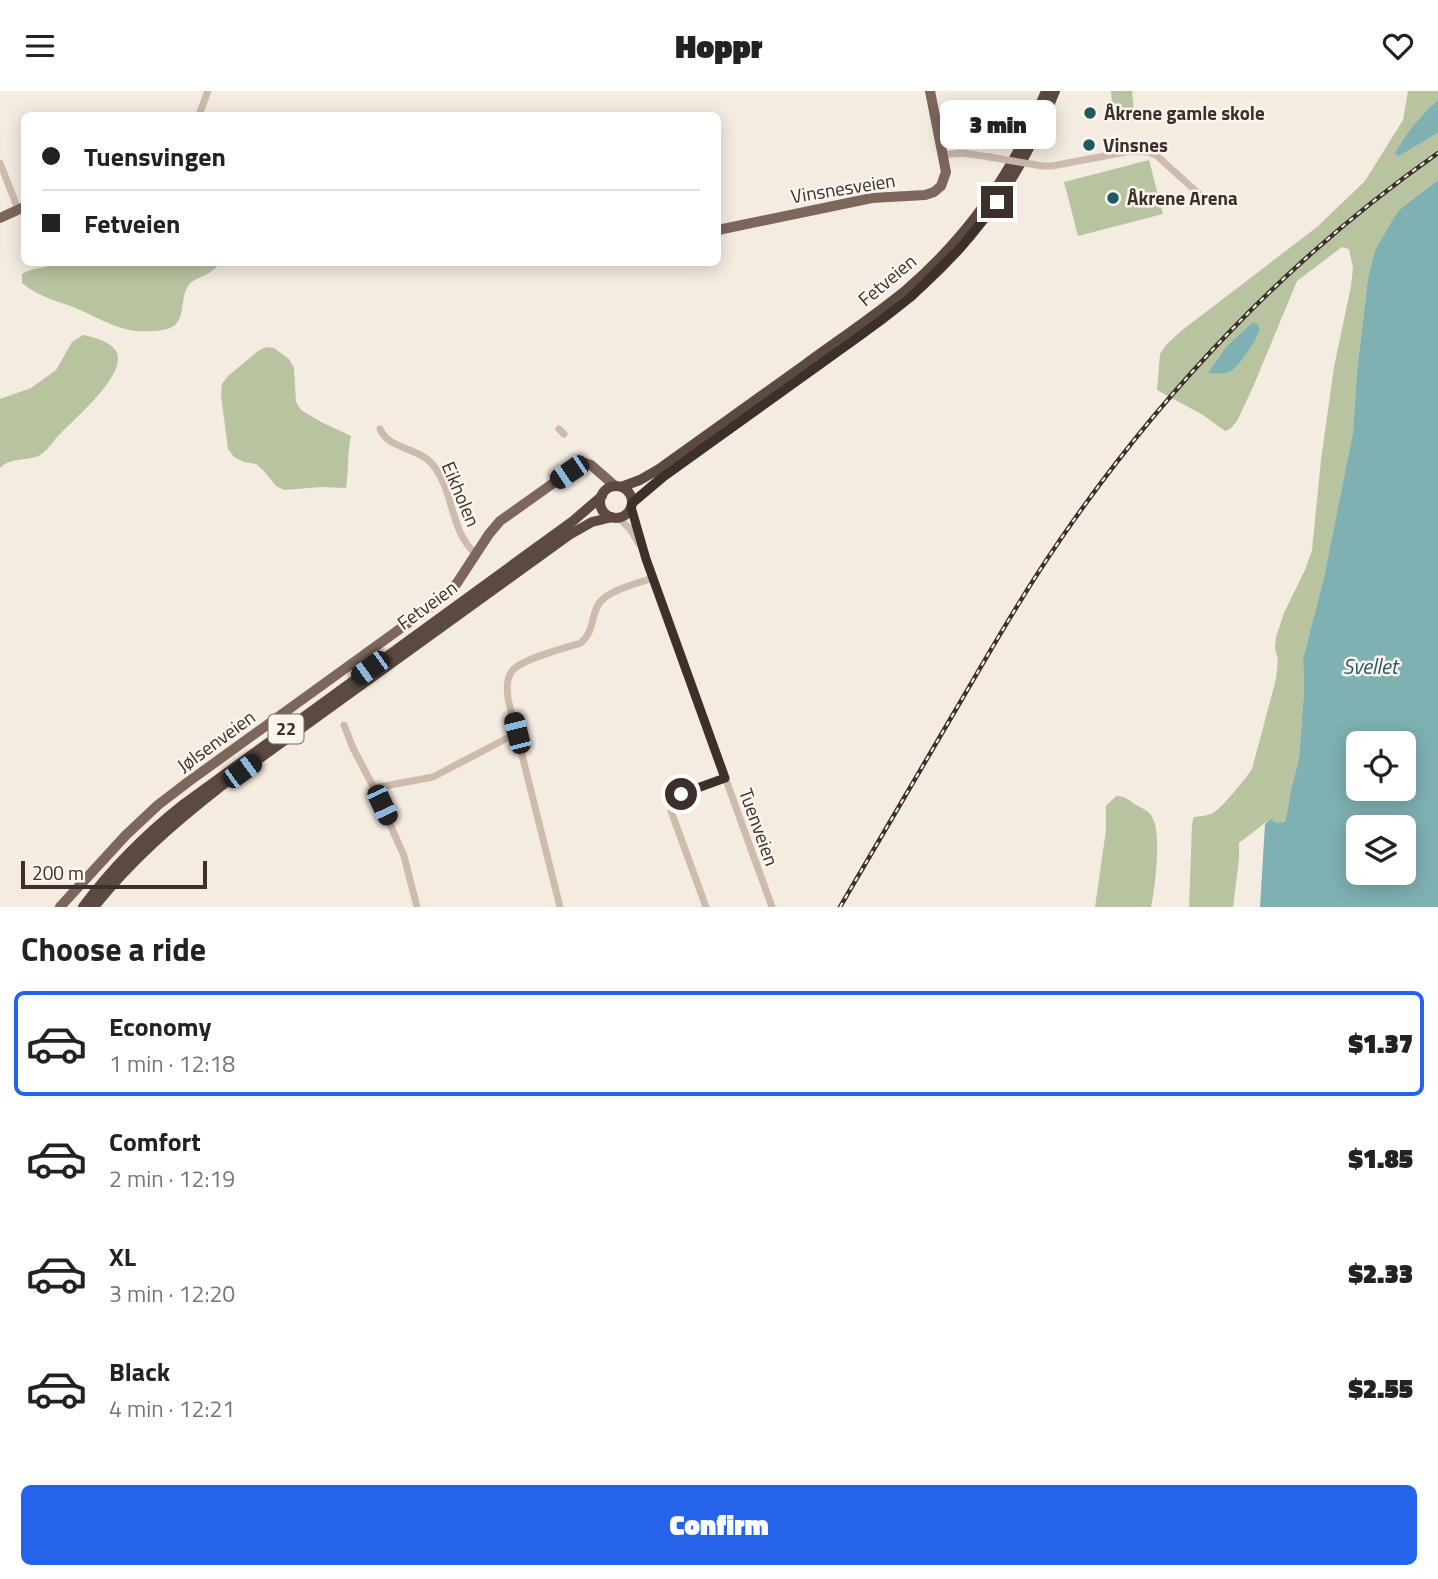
<!DOCTYPE html>
<html lang="en">
<head>
<meta charset="utf-8">
<style>
	:root { --surface:#fff; --page:#f2f2f2; --text:#222; --muted:#767676; --line:#e0e0e0; --accent:#2563eb }
	body { margin:0; font-family:"Titillium Web",sans-serif; background:var(--page); color:var(--text); height:100vh; display:flex; flex-direction:column; font-size:26px; white-space:nowrap }
	* { box-sizing:border-box; margin:0 }
	p { font-size:23px; color:var(--muted) }
	.icon { flex:none; width:38px; height:38px; fill:none; stroke:currentColor; stroke-width:2; stroke-linecap:round; stroke-linejoin:round }
	.map { position:relative; height:816px; overflow:hidden }
	.side { display:flex; flex-direction:column; background:var(--surface); flex:1 }
	.side>* { flex:none }
	.guide { position:absolute; left:21px; top:21px; width:700px; height:154px; border-radius:10px; box-shadow:0 4px 18px #0003; display:grid; align-content:center; height:154px; padding:0 21px; background:var(--surface) }
	.tools { position:absolute; left:1346px; top:640px; display:grid; gap:14px }
	.tools a { display:grid; place-items:center; width:70px; height:70px; border-radius:10px; background:var(--surface); box-shadow:0 4px 18px #0003; font-size:35px }
	.scale { position:absolute; left:21px; bottom:18px; width:186px; box-sizing:border-box; padding-left:7px; border:4px solid #3b302b; border-top:0; font-size:19px; line-height:24px; white-space:nowrap; color:#3b302b; -webkit-text-stroke:5px #fbf5ee; paint-order:stroke }
	.end { position:absolute; width:32px; height:32px; margin:-16px; border:9px solid #3b302b; background:#fff; box-shadow:0 0 0 4px #fff }
	.from { border-radius:50% }
	.bubble { position:absolute; height:49px; border-radius:10px; background:var(--surface); box-shadow:0 4px 18px #0003; font-size:23px; font-weight:800; line-height:49px; text-align:center }
	.car { position:absolute; width:21px; height:42px; margin:-21px -10px; border-radius:9px; box-shadow:0 0 5px 2px #0007; background:linear-gradient(#222 24%,#8ab4d8 0 40%,#222 0 76%,#8ab4d8 0 86%,#222 0) }
	.guide b { display:flex; align-items:center; gap:24px; height:66px; font-size:26px }
	.guide b+b { border-top:2px solid var(--line) }
	.guide i { width:18px; height:18px; background:var(--text) }
	ul { padding:0; list-style:none }
	li { display:flex; align-items:center; gap:21px; height:105px; margin:0 14px 10px; padding:0 7px; border:4px solid transparent; border-radius:10px }
	li div { flex:1 }
	li b { display:block; font-size:26px }
	li em { font-style:normal; font-weight:800 }
	li.selected { border-color:var(--accent) }
	li>.icon { width:63px; height:63px; stroke-width:1.5 }
	h2 { padding:0 21px; font-size:32px; line-height:84px }
	.cta { display:flex; gap:14px; margin-top:auto; padding:14px 21px }
	.cta a { flex:1; height:80px; border-radius:10px; background:var(--accent); color:#fff; font-size:28px; font-weight:800; line-height:80px; text-align:center }
	header { display:flex; justify-content:space-between; align-items:center; height:91px; padding:0 21px; background:var(--surface); font-size:32px; font-weight:800 }
	.map>svg:first-child { display:block }
</style>
</head>
<body>
<header><svg class="icon" aria-label="menu" viewBox="0 0 24 24"><path d="M4 6h16M4 12h16M4 18h16"/></svg>Hoppr<svg class="icon" aria-label="heart" viewBox="0 0 24 24"><path d="M12 20l-8-8c-3-5 5-10 8-4 3-6 11-1 8 4z"/></svg></header>
<div class="map">
<svg width="1438" height="816" viewBox="0 0 1438 816">
	<rect width="100%" height="100%" fill="#f4ebe1"/>
	<path fill="#b8c4a0" d="M1111,0H1132L1135,30L1114,32Z
		M1408,0H1438V9L1420,27L1399,65L1438,42V89L1399,119L1393,128L1375,159L1368,187L1357,280L1353,341L1324,486L1303,568L1304,600L1299,668L1291,698L1287,722L1283,732H1277L1270,728L1239,752V768L1233,816H1189L1192,733L1194,726C1199,725 1206,725 1211,723C1220,720 1246,687 1252,678L1276,588L1278,569L1275,557L1276,546L1284,522L1305,479L1312,459L1321,369L1334,276L1351,195L1353,177L1349,158L1342,156L1297,190L1253,296L1237,330L1230,338L1225,340L1203,324L1157,299L1160,263L1167,253L1181,240L1317,136L1365,90L1403,29Z
		M1149,69L1163,123L1078,145L1064,91Z
		M57,172H220C217,175 213,180 209,182C201,187 191,188 187,197C180,209 186,228 172,236C164,241 140,241 130,239C113,236 96,226 80,219C60,210 39,207 22,192V183C33,176 46,178 57,172Z
		M83,244C93,246 110,250 116,260C129,282 75,327 62,341C54,348 49,359 40,364C27,371 12,365 0,377V308L31,297L56,279L72,251Z
		M266,256L274,257L289,268L294,277L296,311L301,319L321,331L351,345C347,362 349,379 346,397L321,396L284,399L276,395L264,380L256,373L244,371L234,366L228,358L221,304L222,293L228,285L258,260Z
		M1116,705C1125,705 1129,709 1136,714C1140,716 1147,719 1150,723C1163,735 1155,799 1151,816H1095L1106,739V715Z"/>
	<path fill="#7fb0b2" fill-rule="evenodd" d="M1438,9V42L1399,65L1395,63C1405,43 1421,24 1438,9Z
		M1438,89V816H1260L1265,733L1270,728L1277,732L1284,731L1287,722L1291,698L1299,668L1304,600L1303,568L1324,486L1353,341L1357,280L1368,187L1375,159L1393,128L1399,119ZM1358,653H1404V698H1358ZM1358,737H1404V782H1358Z
		M1252,232H1256L1260,237C1256,249 1242,272 1231,280C1224,284 1215,282 1208,282L1227,255Z"/>
	<g fill="none" stroke-linecap="round" stroke-linejoin="round">
		<path stroke="#cdbbac" stroke-width="7" d="M199,24L208,0
			M943,64L962,62L990,66
			M0,72L18,118
			M1042,75H1052L1131,60L1148,61L1156,64L1208,111
			M380,338C389,359 419,356 433,374C454,400 450,441 476,463
			M559,338L564,343
			M631,416L646,468L772,816
			M618,426L630,438L639,453
			M344,634L353,657L374,697L433,686L517,642
			M374,697L404,765L417,816
			M560,816L508,608C507,599 506,588 512,580C521,568 565,557 581,552C596,538 590,524 600,511C610,499 638,492 653,487
			M706,816L671,720V711L681,703L725,687"/>
		<path stroke="#7d675c" stroke-width="10" d="M0,127L24,116
			M718,139L872,107L925,104L934,101L941,95L946,81L930,0
			M60,816L126,744L158,714L188,691L444,506L457,492L489,443L500,430L569,381L585,372L591,374L615,395"/>
		<path stroke="#5c4a42" stroke-width="10" d="M600 411a16 16 0 1 1 32 0a16 16 0 1 1-32 0Z
			M621,396L640,389L659,378C707,344 755,309 803,275C837,250 873,226 906,199C969,145 1016,77 1046,0
			M632,412L664,385L881,229C962,168 1018,95 1055,0
			M83,816C112,777 146,743 184,713L573,430L602,405
			M94,816C130,770 174,732 220,696L569,444L592,431L612,426"/>
		<g stroke="#3b302b" stroke-width="4.5">
			<path id="rail" d="M840,816C878,751 917,685 955,620C989,562 1022,504 1060,449C1162,300 1290,166 1438,62"/>
		</g>
		<use href="#rail" stroke="#fbf5ee" stroke-width="2" stroke-dasharray="5" stroke-linecap="butt"/>
		<path stroke="#cdbbac" stroke-width="7" d="M990,66L1042,75"/>
	</g>
	<g fill="none" stroke-linecap="round" stroke-linejoin="round">
		<path stroke="#3b302b" stroke-width="9" d="M681,703L725,687L646,468L631,416L632,412L664,385L865,241L911,206L962,155L997,111"/>
	</g>
	<g fill="#1f5a5e" stroke="#fbf5ee" stroke-width="2.5">
		<circle cx="1090" cy="22" r="7"/>
		<circle cx="1089" cy="54" r="7"/>
		<circle cx="1113" cy="107" r="7"/>
	</g>
	<g text-anchor="middle" stroke-width="5" stroke-linejoin="round" paint-order="stroke">
		<rect fill="#fbf5ee" stroke="#756b66" stroke-width="2" x="268.5" y="623.5" width="35" height="29" rx="5"/>
		<g font-size="18" font-weight="bold" fill="#3b302b">
			<text x="286" y="644">22</text>
		</g>
		<g font-size="19" font-weight="bold" fill="#3b302b" stroke="#fbf5ee" text-anchor="start">
			<text x="1104" y="29">Åkrene gamle skole</text>
			<text x="1103" y="61">Vinsnes</text>
			<text x="1127" y="114">Åkrene Arena</text>
		</g>
		<g font-size="19" fill="#3b302b" stroke="#fbf5ee">
			<text transform="translate(843 97) rotate(-9)" y="7">Vinsnesveien</text>
			<text transform="translate(887 189) rotate(-40)" y="7">Fetveien</text>
			<text transform="translate(461 403) rotate(67)" y="7">Eikholen</text>
			<text transform="translate(427 514) rotate(-36)" y="7">Fetveien</text>
			<text transform="translate(216 650) rotate(-36)" y="7">Jølsenveien</text>
			<text transform="translate(759 736) rotate(70)" y="7">Tuenveien</text>
		</g>
		<g font-size="21" font-style="italic" fill="#1f5a5e" stroke="#fbf5ee">
			<text x="1370" y="583">Svellet</text>
		</g>
	</g>
</svg>
<div class="tools">
<a><svg class="icon" aria-label="locate" viewBox="0 0 24 24"><circle cx="12" cy="12" r="6"/><path d="M12 2v4M12 18v4M2 12h4M18 12h4"/></svg></a>
<a><svg class="icon" aria-label="layers" viewBox="0 0 24 24"><path d="M12 4l9 5-9 5-9-5zM3 14l9 5 9-5"/></svg></a>
</div>
<div class="scale">200 m</div>
<i class="end from" style="left:681px;top:703px"></i>
<i class="end" style="left:997px;top:111px"></i>
<div class="bubble" style="left:940px;top:9px;width:116px">3 min</div>
<i class="car" style="left:569px;top:381px;rotate:236deg"></i>
<i class="car" style="left:370px;top:577px;rotate:234deg"></i>
<i class="car" style="left:517px;top:642px;rotate:346deg"></i>
<i class="car" style="left:242px;top:680px;rotate:54deg"></i>
<i class="car" style="left:382px;top:714px;rotate:155deg"></i>
<div class="guide">
<b><i class="from"></i>Tuensvingen</b>
<b><i></i>Fetveien</b>
</div>
</div>
<section class="side">
<h2>Choose a ride</h2>
<ul>
<li class="selected"><svg class="icon" aria-label="car" viewBox="0 0 24 24"><path d="M5 17H2v-5l4-1 3-4h7l3 4 3 1v5h-3M9 17h6M6 11h13"/><circle cx="7" cy="17" r="2"/><circle cx="17" cy="17" r="2"/></svg><div><b>Economy</b><p>1 min · 12:18</p></div><em>$1.37</em></li>
<li><svg class="icon" aria-label="car" viewBox="0 0 24 24"><path d="M5 17H2v-5l4-1 3-4h7l3 4 3 1v5h-3M9 17h6M6 11h13"/><circle cx="7" cy="17" r="2"/><circle cx="17" cy="17" r="2"/></svg><div><b>Comfort</b><p>2 min · 12:19</p></div><em>$1.85</em></li>
<li><svg class="icon" aria-label="car" viewBox="0 0 24 24"><path d="M5 17H2v-5l4-1 3-4h7l3 4 3 1v5h-3M9 17h6M6 11h13"/><circle cx="7" cy="17" r="2"/><circle cx="17" cy="17" r="2"/></svg><div><b>XL</b><p>3 min · 12:20</p></div><em>$2.33</em></li>
<li><svg class="icon" aria-label="car" viewBox="0 0 24 24"><path d="M5 17H2v-5l4-1 3-4h7l3 4 3 1v5h-3M9 17h6M6 11h13"/><circle cx="7" cy="17" r="2"/><circle cx="17" cy="17" r="2"/></svg><div><b>Black</b><p>4 min · 12:21</p></div><em>$2.55</em></li>
</ul>
<div class="cta"><a>Confirm</a></div>
</section>
</body>
</html>
